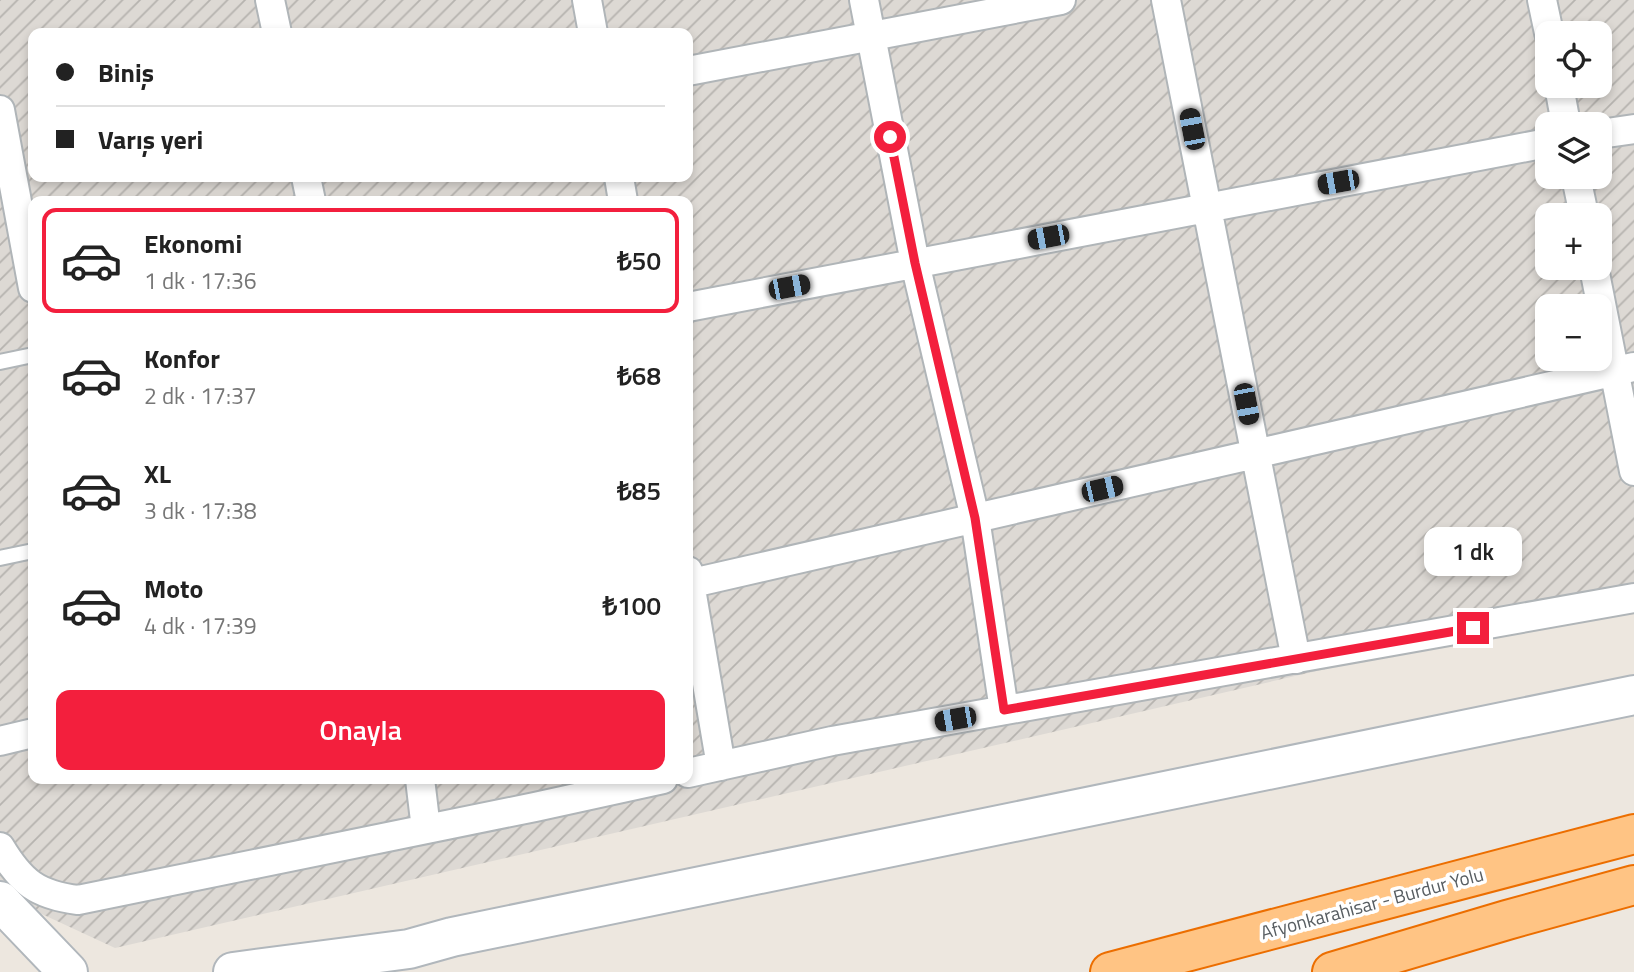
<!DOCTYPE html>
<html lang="tr">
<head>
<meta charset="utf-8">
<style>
	:root { --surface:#fff; --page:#f6f6f6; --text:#222; --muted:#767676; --line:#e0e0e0; --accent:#f31f3d }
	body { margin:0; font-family:"Titillium Web",sans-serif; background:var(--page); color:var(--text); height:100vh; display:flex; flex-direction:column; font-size:26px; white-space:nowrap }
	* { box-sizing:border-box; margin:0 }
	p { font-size:23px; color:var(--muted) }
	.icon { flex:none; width:38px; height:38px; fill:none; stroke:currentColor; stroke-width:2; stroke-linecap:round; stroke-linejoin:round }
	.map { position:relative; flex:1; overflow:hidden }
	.drawer { position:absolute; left:28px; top:196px; width:665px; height:588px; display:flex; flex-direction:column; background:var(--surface); border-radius:14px; box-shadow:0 4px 10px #0003 }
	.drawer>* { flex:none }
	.guide { position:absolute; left:28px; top:28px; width:665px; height:154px; border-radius:14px; box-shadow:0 4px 10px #0003; display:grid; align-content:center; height:154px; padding:0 28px; background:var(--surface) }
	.tools { position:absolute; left:1535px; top:21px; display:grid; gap:14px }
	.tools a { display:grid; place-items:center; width:77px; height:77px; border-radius:14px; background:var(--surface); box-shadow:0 4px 10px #0003; font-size:35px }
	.end { position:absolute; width:32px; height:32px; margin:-16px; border:9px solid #f31f3d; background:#fff; box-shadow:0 0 0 4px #fff }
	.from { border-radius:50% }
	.bubble { position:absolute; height:49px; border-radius:14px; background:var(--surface); box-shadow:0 4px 10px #0003; font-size:23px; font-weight:600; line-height:49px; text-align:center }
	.car { position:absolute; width:21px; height:42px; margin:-21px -10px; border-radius:9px; box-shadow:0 0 5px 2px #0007; background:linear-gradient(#222 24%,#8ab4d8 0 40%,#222 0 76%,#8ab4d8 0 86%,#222 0) }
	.guide b { display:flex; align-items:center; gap:24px; height:66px; font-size:26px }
	.guide b+b { border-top:2px solid var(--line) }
	.guide i { width:18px; height:18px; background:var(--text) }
	ul { padding:12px 0 0; list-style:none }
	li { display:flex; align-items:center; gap:21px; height:105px; margin:0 14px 10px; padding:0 14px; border:4px solid transparent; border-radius:14px }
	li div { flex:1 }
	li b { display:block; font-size:26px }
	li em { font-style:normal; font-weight:600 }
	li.selected { border-color:var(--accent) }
	li>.icon { width:63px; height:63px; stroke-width:1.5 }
	.button { display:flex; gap:14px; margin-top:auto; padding:14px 28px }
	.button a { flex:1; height:80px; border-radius:14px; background:var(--accent); color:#fff; font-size:28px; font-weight:600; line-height:80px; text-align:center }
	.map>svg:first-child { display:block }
</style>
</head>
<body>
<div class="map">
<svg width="1634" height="972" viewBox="0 0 1634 972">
	<defs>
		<pattern id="industrial-furrows" width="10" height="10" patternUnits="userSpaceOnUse" patternTransform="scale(1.75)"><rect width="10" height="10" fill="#ddd9d4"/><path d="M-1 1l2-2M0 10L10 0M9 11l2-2" fill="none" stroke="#b6b3af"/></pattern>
	</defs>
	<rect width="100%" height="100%" fill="#ede7df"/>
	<path fill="url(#industrial-furrows)" fill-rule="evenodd" d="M0,0H1634V598L115,948L3,896L0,892ZM33,33H688V177H33ZM1547,33H1600V86H1547ZM1547,124H1600V177H1547ZM33,201H688V779H33ZM1547,215H1600V268H1547ZM1547,306H1600V359H1547Z"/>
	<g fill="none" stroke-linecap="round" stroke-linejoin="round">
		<g stroke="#b0b5b8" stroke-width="18">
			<path id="lane" d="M0,362L33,355
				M0,558L33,551"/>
		</g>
		<g stroke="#b0b5b8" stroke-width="32">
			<path id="street" d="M270,0L277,33
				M587,0L593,33
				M864,0L915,263L975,518L1004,710
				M1166,0L1296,659
				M1542,0L1549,33
				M688,71L1061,0
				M1559,86L1566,124
				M0,110L33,288
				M1600,134L1634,129
				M306,177L311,201
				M619,177L623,201
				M1576,177L1584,215
				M1594,268L1634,471
				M688,307L1547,143
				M688,571L721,766
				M688,584L1634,367
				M0,741L33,733
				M688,773L832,741L1634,598
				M420,779L426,829
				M0,847C21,882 37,895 78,900L535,807L663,779"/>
		</g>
		<g stroke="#b1b7bc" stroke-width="42">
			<path id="secondary" d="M0,901L68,972
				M233,972L409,949L452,937L1634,695"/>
		</g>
		<g stroke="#ec6e00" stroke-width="42">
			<path id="highway" d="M1110,972L1634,834
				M1332,972L1507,920L1634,885"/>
		</g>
		<use href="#lane" stroke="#fff" stroke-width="14"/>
		<use href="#street" stroke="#fff" stroke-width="28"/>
		<use href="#secondary" stroke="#fff" stroke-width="38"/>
		<use href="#highway" stroke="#ffc484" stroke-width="38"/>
	</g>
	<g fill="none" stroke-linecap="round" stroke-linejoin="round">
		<path stroke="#f31f3d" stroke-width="9" d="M890,137L915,263L975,518L1004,710L1473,628"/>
	</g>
	<g text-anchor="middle" stroke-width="7" stroke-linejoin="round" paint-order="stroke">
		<g font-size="19" fill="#585e62" stroke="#fff">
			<text transform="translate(1372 903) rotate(-15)" y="7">Afyonkarahisar - Burdur Yolu</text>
		</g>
	</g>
</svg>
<div class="tools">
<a><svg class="icon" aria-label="locate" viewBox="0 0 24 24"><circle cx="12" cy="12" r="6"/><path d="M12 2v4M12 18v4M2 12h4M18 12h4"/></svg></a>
<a><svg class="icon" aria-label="layers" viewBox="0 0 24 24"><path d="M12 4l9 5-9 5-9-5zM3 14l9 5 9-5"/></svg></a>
<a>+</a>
<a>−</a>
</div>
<i class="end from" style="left:890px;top:137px"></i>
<i class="end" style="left:1473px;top:628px"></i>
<div class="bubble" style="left:1424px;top:527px;width:98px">1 dk</div>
<i class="car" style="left:1192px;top:129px;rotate:349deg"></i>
<i class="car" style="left:1338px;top:182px;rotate:260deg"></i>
<i class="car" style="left:1048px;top:237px;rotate:259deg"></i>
<i class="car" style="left:789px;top:287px;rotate:79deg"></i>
<i class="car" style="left:1246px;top:404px;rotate:169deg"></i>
<i class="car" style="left:1102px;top:489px;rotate:77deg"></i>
<i class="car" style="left:955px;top:719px;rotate:260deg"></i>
<div class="guide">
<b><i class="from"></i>Biniş</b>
<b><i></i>Varış yeri</b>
</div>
<section class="drawer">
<ul>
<li class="selected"><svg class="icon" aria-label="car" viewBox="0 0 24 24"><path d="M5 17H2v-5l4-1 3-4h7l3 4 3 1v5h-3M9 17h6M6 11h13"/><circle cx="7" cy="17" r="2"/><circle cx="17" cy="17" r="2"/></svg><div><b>Ekonomi</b><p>1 dk · 17:36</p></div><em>₺50</em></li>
<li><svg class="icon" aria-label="car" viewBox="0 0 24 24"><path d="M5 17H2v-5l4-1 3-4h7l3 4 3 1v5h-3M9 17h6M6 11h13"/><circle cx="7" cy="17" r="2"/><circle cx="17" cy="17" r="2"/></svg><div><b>Konfor</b><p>2 dk · 17:37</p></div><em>₺68</em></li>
<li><svg class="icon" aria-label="car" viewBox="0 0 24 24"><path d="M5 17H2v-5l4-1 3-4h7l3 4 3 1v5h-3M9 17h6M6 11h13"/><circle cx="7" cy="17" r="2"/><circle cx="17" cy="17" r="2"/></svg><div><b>XL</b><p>3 dk · 17:38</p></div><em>₺85</em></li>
<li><svg class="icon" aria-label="car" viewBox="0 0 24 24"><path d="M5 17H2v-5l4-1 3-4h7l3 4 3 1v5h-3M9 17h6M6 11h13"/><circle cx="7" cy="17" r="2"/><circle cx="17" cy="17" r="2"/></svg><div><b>Moto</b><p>4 dk · 17:39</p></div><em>₺100</em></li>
</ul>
<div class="button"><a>Onayla</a></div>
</section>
</div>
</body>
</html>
